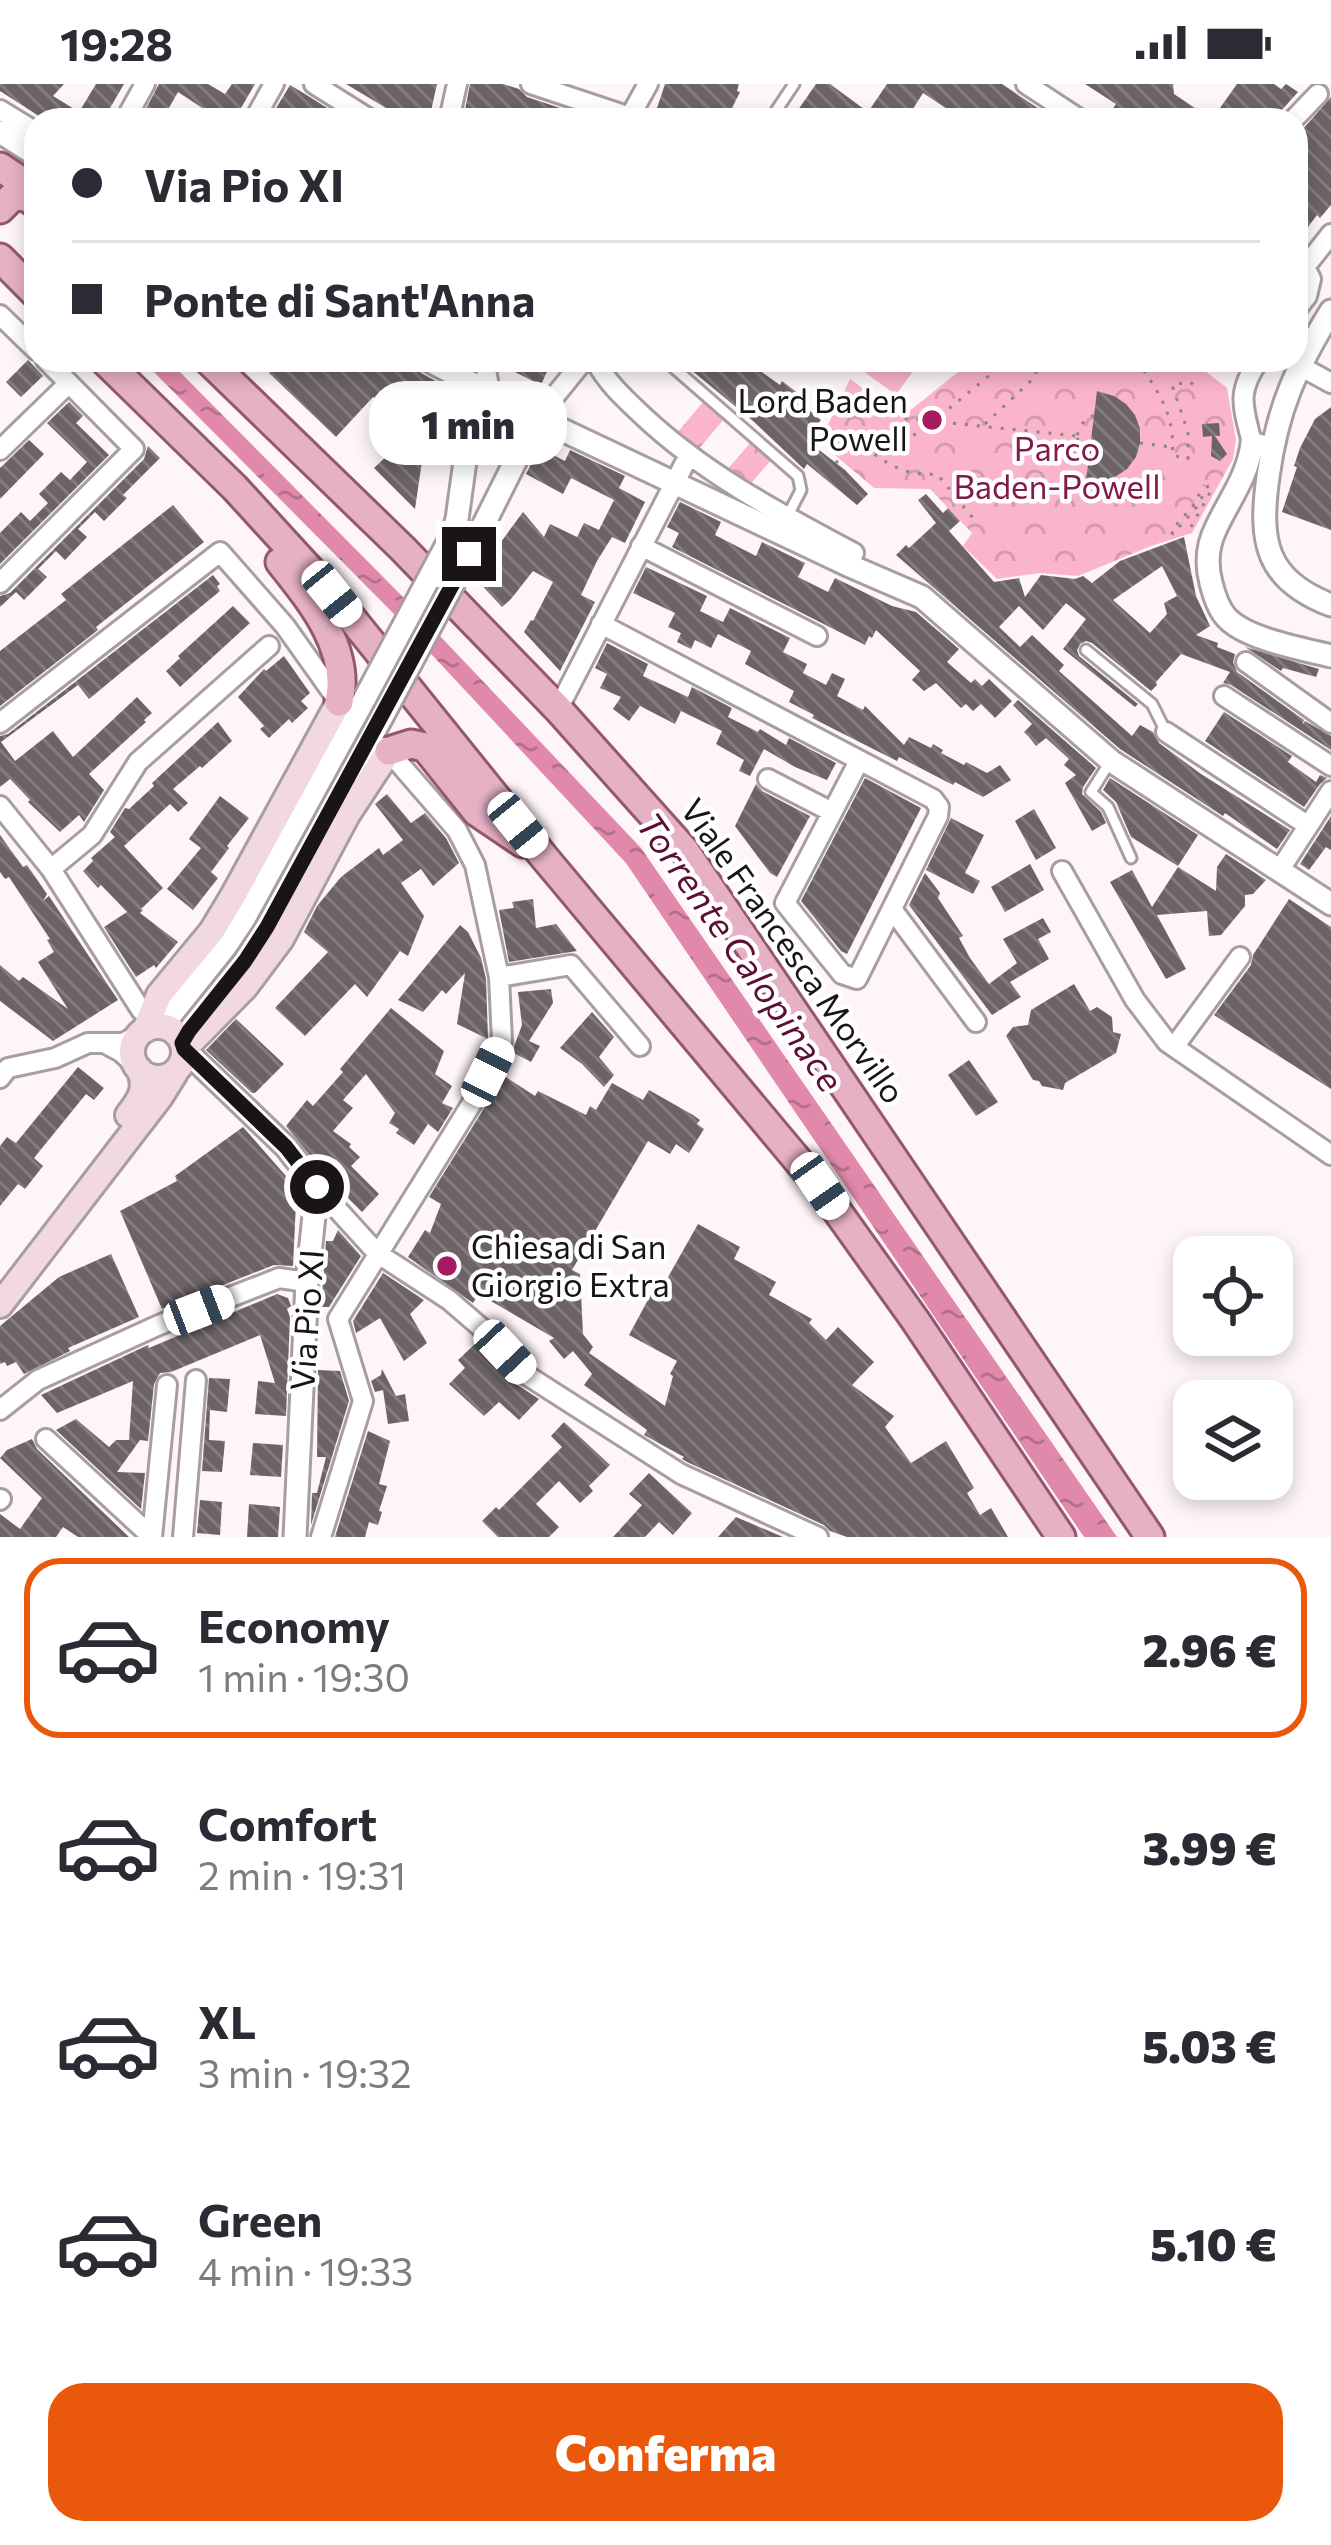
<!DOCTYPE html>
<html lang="it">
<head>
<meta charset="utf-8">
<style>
	:root { --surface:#fff; --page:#f7f7f7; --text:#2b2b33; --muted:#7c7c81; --line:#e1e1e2; --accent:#ea580c }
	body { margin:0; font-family:Commissioner,sans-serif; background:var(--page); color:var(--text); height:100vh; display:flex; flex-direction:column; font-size:45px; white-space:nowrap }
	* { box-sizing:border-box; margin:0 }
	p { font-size:39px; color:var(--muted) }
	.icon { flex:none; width:66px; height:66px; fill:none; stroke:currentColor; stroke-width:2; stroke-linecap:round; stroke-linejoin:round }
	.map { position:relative; height:1453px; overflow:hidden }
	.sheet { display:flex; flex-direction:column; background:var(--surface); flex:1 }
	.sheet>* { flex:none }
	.hud { position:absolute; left:24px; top:24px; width:1284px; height:264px; border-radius:36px; box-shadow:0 6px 18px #0003; display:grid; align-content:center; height:264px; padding:0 48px; background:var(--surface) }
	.tools { position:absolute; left:1173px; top:1152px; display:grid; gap:24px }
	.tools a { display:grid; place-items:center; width:120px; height:120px; border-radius:24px; background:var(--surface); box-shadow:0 6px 18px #0003; font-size:60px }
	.end { position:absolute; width:54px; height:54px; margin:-27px; border:15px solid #191516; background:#fff; box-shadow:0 0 0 6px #fff }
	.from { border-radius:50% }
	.bubble { position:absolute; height:84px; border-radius:36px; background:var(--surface); box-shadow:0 6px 18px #0003; font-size:39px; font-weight:800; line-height:84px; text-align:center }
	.car { position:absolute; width:36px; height:72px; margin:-36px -18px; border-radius:15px; box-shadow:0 0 9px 3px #0007; background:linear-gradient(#fff 24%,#345 0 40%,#fff 0 76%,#345 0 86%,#fff 0) }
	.hud b { display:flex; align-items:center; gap:42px; height:114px; font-size:45px }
	.hud b+b { border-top:3px solid var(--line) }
	.hud i { width:30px; height:30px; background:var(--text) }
	ul { padding:21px 0 0; list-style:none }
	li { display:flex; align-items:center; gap:36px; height:180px; margin:0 24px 18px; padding:0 24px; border:6px solid transparent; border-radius:36px }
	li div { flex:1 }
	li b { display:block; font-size:45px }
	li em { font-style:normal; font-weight:800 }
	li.on { border-color:var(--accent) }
	li>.icon { width:108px; height:108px; stroke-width:1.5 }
	.cta { display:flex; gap:24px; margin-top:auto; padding:24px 48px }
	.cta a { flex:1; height:138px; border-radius:36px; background:var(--accent); color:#fff; font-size:48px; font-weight:800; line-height:138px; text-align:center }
	.status { display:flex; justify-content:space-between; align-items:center; height:84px; padding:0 60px; background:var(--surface); direction:ltr }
	.status svg { height:33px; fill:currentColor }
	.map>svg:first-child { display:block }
</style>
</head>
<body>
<div class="status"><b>19:28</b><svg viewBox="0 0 49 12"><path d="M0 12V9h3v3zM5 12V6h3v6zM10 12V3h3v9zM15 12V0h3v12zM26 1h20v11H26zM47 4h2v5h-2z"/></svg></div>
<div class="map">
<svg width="1331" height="1453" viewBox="0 0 1331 1453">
	<defs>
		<pattern id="park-crowns" width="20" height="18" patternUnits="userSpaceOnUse" patternTransform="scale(3)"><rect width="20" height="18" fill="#fab4cc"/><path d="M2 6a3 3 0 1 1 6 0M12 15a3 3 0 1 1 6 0" fill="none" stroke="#d69aae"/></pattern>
		<pattern id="water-ripples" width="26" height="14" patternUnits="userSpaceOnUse" patternTransform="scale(3)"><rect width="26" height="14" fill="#e189aa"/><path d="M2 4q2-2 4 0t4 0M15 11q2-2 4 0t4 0" fill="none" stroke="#b66f89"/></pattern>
		<pattern id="building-back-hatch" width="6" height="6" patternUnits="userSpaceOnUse" patternTransform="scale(3)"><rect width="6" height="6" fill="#6d6366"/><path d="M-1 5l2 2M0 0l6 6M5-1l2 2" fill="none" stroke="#847d7f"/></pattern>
	</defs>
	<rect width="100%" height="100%" fill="#fef5f8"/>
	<path fill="url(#park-crowns)" d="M973,276H1191L1227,304L1236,356L1233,375L1192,449L1151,462L1078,492L1040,489L997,495L963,462L972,449L930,405L874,404L829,366L831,357L823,351L850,295L902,333Z
		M704,317L724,335L697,367L677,349Z
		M751,358L772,375L747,404L726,387Z"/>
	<path fill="#fab4cc" d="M864,276H921L896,311L859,284Z"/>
	<path fill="url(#water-ripples)" d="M142,276H168L403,513L641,764L1117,1453H1084L626,779L393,529Z"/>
	<path fill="url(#building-back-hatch)" fill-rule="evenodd" d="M0,0H64L53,12L79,28L96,0H124L103,36H45L0,7Z
		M159,0H208L225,10L232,0H255L234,36H210L213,31L178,8L162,36H140Z
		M346,0H437L429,36H406Z
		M470,0H503L519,5L527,13L596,36H463Z
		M665,0H739L737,7L740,8L726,36H653Z
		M816,0H830L868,28L887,0H1002L1045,29L1041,36H964L923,9L906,36H791Z
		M1085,0H1173L1174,10L1201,28L1220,24L1237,0H1274L1281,5L1286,0L1298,8L1273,36H1105L1116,20Z
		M290,1L305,10L346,36H269Z
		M1331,13V121L1320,134L1317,131L1296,159V49L1303,45Z
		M28,276L43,292L21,313L6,298Z
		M279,276H407L414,279L421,289L471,316L449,359L427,343L415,425L374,384L392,367L391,313L380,316L373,313L336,353L269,289Z
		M504,276H552L541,301L503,282Z
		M679,276H745L780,301L782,297L804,314L800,319L821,336L814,345L822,352L814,362L845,386L868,410L857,421L807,380L804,385L753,337Z
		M1097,307L1114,312L1126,320L1135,331L1140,345V359L1136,373L1127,385L1115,393L1102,397H1086Z
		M69,318L83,332L76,339L109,371L0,480V449L21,428L30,437L48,419L39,410L61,388L70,396L87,378L47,339Z
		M1331,323V446L1282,428L1297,383L1294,382L1300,364L1315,335Z
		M1219,339L1220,352H1215L1227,370L1220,377L1211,372L1212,352L1203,353L1202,340Z
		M29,356L44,370L0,415V384Z
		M148,362L160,374L123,411L127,414L104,437L95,428L78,445L87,453L65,476L56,467L38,485L47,493L24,516L16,508L0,523V512L10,509L144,375Z
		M539,364L565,377L570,366L625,392L619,404L645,418L625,459L612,453L597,477L581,511L595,518L560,587L524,548L531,536L533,537L553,498L533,487L511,515L502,523L474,493L490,462L495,466L523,428L544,453L550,440L577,453L584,439L599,446L614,416L571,394L563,410L526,390Z
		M926,410L943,429L948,424L960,437L949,447L994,498L1019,494L1025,513L1041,491L1075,495L1083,492L1092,499L1120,477L1184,453L1196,512L1210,542L1196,551L1218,559L1217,563L1235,570L1233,578L1237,588L1304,636L1302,641L1305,637L1331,652V666L1231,601L1223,599L1230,588L1181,570L1156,598L1157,601L1151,607L1092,559L1086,557L1080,560L1077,566L1079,572L1138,620L1135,623L1063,565L1086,535L1066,519L1043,546L1019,522L999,543L1020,563L1032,551L1064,581L1059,587L1132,652L1140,641L1153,648L1159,659L1201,690L1290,746L1277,765L1225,729L1223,732L1120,665L896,471L906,461L909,464L936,439L918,416ZM1162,482L1177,512L1164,519L1167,530L1150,549L1113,516Z
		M680,418L721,438L715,451L756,472L762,458L805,479L798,493L828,508L835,494L892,522L916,528L959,565L947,578L971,599L975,595L982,602L989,595L1012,617L995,634L981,620L973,627L966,620L961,624L936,599L924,607L912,596L920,587L876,546L872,554L869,552L865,561L672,463L679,449L667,443Z
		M173,421L204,458L96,543L98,546L0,622V567L66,516L61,510Z
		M646,483L707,512L700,527L723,538L730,524L790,554L783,568L807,580L803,589L826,601L832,589L845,595L837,612L863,626L865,622L904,661L909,653L931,664L933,660L943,666L941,669L964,681L966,678L987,689L1000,681L1011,696L983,713L955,698L953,701L899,673L897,677L812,634L814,631L789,618L794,607L745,580L751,567L718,550L711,564L695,556L691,565L677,558L681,549L668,543L675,529L633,509Z
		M213,491L220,500L217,502L220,507L89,615L78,601L1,658L15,677L53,647L73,673L137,613L152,629L144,636L146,638L89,690L104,706L84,738L79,731L60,748L28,718L30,716L10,695L0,703V652L8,650Z
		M233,522L250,539L180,603L166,587L180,574L178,572Z
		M607,559L648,580L643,592L688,613L692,603L732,624L728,633L758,648L760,645L786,661L789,654L836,679L827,696L795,683L764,665L750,692L739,687L744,676L716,660L722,647L681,627L675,640L640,622L629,637L613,625L621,613L600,604L607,590L595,584Z
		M1245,563L1319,585L1316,593L1283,584L1281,587Z
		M284,572L310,609L301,617L308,624L292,639L289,635L269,654L260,645L264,642L238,613L264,585L266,587Z
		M1018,616L1096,684L1083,703L1082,710L1101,728L1106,739L1092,747L1065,699L1076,691L1064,681L1069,675L1046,654L1036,662L1029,653L1024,648L1032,640L1013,621Z
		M1224,628L1292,672L1288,678L1316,698L1320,691L1327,694L1320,700L1304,723L1205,657Z
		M218,638L232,657L202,684L200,682L173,705L188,719L178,728L170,720L124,762L163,804L141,825L143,826L140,829L178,858L156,884L154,881L136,893L104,843L127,828L101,801L98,804L83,787L93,777L91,774L115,753L110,748L125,724L129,725L154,702L152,699Z
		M865,694L921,724L847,870L841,867L801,817Z
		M1110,694L1198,751L1178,782L1131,753L1116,718L1103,706Z
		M756,700L762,707L810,732L777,793L770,789L735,742Z
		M387,710L411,739L425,729L446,754L459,779L433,802L421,785L401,799L424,832L408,872L400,867L367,913L355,900L305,952L275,924L328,868L304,848L317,822L341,793L379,764L383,771L403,756L375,720Z
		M220,712L249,734L227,762L229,764L211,788L218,794L193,826L167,805L201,764L189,755Z
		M1034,725L1056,764L1036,776L1015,737Z
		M1331,732V766L1326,763L1309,786L1300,780Z
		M951,734L984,751L965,789L980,797L973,810L926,786Z
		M0,751L23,783L27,781L47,810L43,817L49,812L118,916L53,957L0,917V881L19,897L23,893L68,925L38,878L54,868L47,856L50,855L9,793L5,795L0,788Z
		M1226,770L1266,796L1253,810L1245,811V822L1221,851L1209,852L1207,827L1157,831L1186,885L1166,895L1110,798L1132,786L1152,823L1178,783L1216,807L1217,783Z
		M1030,780L1044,806L1005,828L991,803Z
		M925,789L940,809L938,814L963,852L959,854L970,874L989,900L1017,879L1003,855L1043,834L1051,848L1038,855L1049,875L1010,898L1021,913L992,931L909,821Z
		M533,815L536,844L556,840L577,867L509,878L499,826L514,824L512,818Z
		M1289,815L1331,843V1005L1214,931L1251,881L1253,871Z
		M460,841L468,848L481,874L486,895L488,955L457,940L465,889L446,910L442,906L423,928L398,916Z
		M1074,900L1090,927L1097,923L1112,933L1113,948L1121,950L1116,969L1065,999L1063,1006L1042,1002L1039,997L1033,996L1006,952L1013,943L1028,941L1031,926Z
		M551,905L553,919L529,957L540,962L531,978L512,968L522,941L518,908Z
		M391,924L444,967L435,990L452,1002L442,1019L453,1024L438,1048L428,1040L414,1061L396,1049L399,1045L389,1039L395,1029L366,990L343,1016L353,1024L333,1047L351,1060L349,1063L360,1073L351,1082L379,1110L362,1128L330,1096L286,1042L307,1016L313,1022L343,988L340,985Z
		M592,928L614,953L599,973L614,991L604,1003L582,980L560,964Z
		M236,935L284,980L255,1009H252L206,966Z
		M969,976L998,1018L976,1032L948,991Z
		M78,983L104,1004L94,1016L86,1010L34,1074L43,1082L25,1105L18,1100L0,1122V1062L7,1053L16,1059Z
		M501,990L535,1012L538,1007L586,1031L590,1022L596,1026L612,999L643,1016L649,1006L693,1031L700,1036L697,1040L704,1045L689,1069L676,1060L670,1070L648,1057L572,1186L580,1190L583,1250L593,1263L589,1269L665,1322L673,1292L670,1290L677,1277L629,1251L657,1199L663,1202L698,1140L740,1163L734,1175L776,1198L769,1211L812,1235L809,1239L826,1256L838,1243L874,1278L852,1301L894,1332L885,1343L911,1379L946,1357L974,1404L967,1409L980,1431L991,1424L1008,1453H847L830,1447L824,1441L687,1378L682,1375L684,1373L644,1351L647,1346L584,1301L592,1290L573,1267L564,1275L549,1257L554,1254L479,1210L473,1219L408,1173L425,1146L430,1149L441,1120L429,1113L483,1026Z
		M243,1043L286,1092L296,1118L293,1182L274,1181L162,1225L120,1127L177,1097L175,1092Z
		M338,1146L361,1172L329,1223H321L326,1157H333Z
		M111,1170L139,1233L68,1264L70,1267L24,1290L16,1278L7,1282L5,1278L0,1280V1242L59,1193Z
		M383,1189L424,1216L410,1230L427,1259L404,1277L380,1234L356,1249L353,1237Z
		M277,1210L288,1214L291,1222L287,1225L290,1233L286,1332L255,1330L258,1297L275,1299L260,1251L171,1288L160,1289L154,1300L148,1357L140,1356L117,1388L145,1389L141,1425L56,1346L76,1335L109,1363L116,1356H129L133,1297L57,1329L41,1311L148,1261L149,1264Z
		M477,1258L516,1300L539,1315L519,1336L499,1318L484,1332L449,1300L465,1284L458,1276Z
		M382,1285L396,1312L405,1310L409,1337L388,1340L383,1306L375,1308L371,1297L381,1291Z
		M318,1286L340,1287L349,1317L311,1441L312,1409H317L326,1373H317Z
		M209,1294L230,1295L227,1328L210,1326L209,1356L225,1357L222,1388L202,1387Z
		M564,1338L610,1381L589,1402L593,1407L580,1419L559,1397L536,1420L559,1443L549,1453H498L482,1437L496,1423L499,1426L562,1363L551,1352Z
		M368,1347L390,1357L379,1400L387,1402L379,1427L382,1428L378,1441L369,1438L365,1453H335Z
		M32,1355L37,1365L129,1453H78L63,1443L56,1453H0V1430L20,1445L42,1414L0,1374L7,1366Z
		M253,1359L283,1361L281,1393L250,1391Z
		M649,1389L692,1429L673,1451L659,1438L645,1453H613L642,1421L629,1410Z
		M200,1416L222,1418L220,1451L197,1449Z
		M249,1420L280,1423L278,1453H247Z
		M736,1433L783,1453H718Z"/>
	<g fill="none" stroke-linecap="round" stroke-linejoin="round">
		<g stroke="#a89ea1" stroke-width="15">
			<path id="service" d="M770,36L794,0
				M665,276L798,392L801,406L787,433
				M1086,566L1152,620L1166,648
				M1110,678L1091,708L1108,723L1131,774"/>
		</g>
		<g stroke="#a89ea1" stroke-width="24">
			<path id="minor" d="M314,0L371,36
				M531,0L630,33L631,36
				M1026,0L1081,36
				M0,26L36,48
				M125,36L145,0
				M254,36L274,0
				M449,36L457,0
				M628,36L648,0
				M1293,36L1318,10
				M1296,178L1305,183L1311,195L1307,212L1296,226
				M1305,183L1331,150
				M0,231L36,266
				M595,276C607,299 625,315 643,332C706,391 779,429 854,469L848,481
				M1298,281L1331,299
				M490,308L486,286L491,276
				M537,334L584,276
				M1252,359C1243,322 1236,309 1259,276
				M0,366L69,299
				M641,462L817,552
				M0,499L134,365L46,276
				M601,540L933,715L939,723L938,732L857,895L842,890L785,819L859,677
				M1246,578L1331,639
				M1224,612L1331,682
				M558,625L689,371
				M0,639L220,468L285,542L339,618
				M1166,648L1307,741
				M768,695L832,728
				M0,722L51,785L141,926
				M51,785L92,751L138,678L269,562
				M1062,787L1135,916L1167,958L1331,1071
				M1279,787L1331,707
				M892,825L976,938
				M499,893L571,881L640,962
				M1174,963L1240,873
				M137,983L121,968L104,959H123L138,951
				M0,994L8,984L55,974L88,959H104
				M317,1103L377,1169L449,1216L485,1247L525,1290L681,1390L818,1453
				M0,1326L38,1296L159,1241L279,1194L307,1198
				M46,1355L152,1453
				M0,1416L1,1415
				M152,1453L167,1301
				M183,1453L196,1296
				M321,1453L363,1317L338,1235L472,1019L502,957L499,893L475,781L457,746L385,663"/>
		</g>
		<g stroke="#a89ea1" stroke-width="27">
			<path id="tertiary" d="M0,48L36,71
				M1331,227C1296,284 1277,325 1268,393C1259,457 1265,496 1331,521
				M428,276L537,334L848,481L922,513L1111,677L1331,820
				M1271,365L1252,359C1248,392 1230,414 1216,444C1207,462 1206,480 1211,499C1214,511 1218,524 1226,533C1245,555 1303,565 1331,572
				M452,451L457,435L467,363L490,308
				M469,470L537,334
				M162,942L226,862L244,835L365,614
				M192,943L245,877L267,843L382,633
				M184,965L286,1063L317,1103L307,1198L295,1453"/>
		</g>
		<g stroke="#a89ea1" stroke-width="30">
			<path id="secondary" d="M132 968a26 26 0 1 1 52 0a26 26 0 1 1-52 0Z
				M145,946L159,911L212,847L233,812L339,618
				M184,965L245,903L281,855L347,731L389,667
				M128,1031C140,1016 148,1004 139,985
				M0,1221L160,1013L175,989"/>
		</g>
		<g stroke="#93586e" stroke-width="33">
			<path id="primary" d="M0,83L36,107
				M0,125L12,113L26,112L36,120
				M0,174L36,210
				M104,276L235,404L332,510L544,773L820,1103L915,1236L1061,1453
				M208,276L402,464L558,625L685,767L1150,1453
				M280,478C311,517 351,565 339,618
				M389,667L411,660L425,663L477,728L523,759"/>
		</g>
		<path stroke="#8d8688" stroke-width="3" stroke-dasharray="3 9" stroke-linecap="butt" d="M1137,276C1158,308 1176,331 1172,371L1188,375V348L1172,301L1190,298L1195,302
			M865,309L898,334L924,336
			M924 336a9 9 0 1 1 18 0a9 9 0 1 1-18 0Z
			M940,332L1008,276
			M941,338L1077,352
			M985,340L1035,293L1038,276
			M1077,351L1084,337L1094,331
			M1077,354L1082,366L1089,372
			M856,355C880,376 902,393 937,390L976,438
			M856,355L903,359L926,342
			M1140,359L1171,363
			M836,379L854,356
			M1191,443L1212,405L1208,402L1196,424L1173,450L1171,447L1193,422L1204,401"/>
		<use href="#service" stroke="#fff" stroke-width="9"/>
		<use href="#minor" stroke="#fff" stroke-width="18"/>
		<use href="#tertiary" stroke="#fff" stroke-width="21"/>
		<use href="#secondary" stroke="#f2d8e2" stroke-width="24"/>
		<use href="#primary" stroke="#e6b0c5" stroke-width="27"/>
		<g stroke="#a89ea1" stroke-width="27" stroke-linecap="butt">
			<path id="tertiary-bridge" d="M365,614L452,451
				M382,633L469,470"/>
		</g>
		<use href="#tertiary-bridge" stroke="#fff" stroke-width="21"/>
	</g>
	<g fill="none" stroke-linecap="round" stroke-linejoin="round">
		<path stroke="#191516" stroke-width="15" d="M317,1103L286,1063L184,965L182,959L189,947L245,877L267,843L469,470"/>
	</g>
	<g fill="#a51a60" stroke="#fff" stroke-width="4.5">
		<circle cx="932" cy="336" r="12"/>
		<circle cx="447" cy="1182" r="12"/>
	</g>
	<g text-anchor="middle" stroke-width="9" stroke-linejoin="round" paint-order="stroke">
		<g font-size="33" fill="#191516" stroke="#fff" text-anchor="end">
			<text x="908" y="329">Lord Baden<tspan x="908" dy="38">Powell</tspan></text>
			<text x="471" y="1175" text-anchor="start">Chiesa di San<tspan x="471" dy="38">Giorgio Extra</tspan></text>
		</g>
		<g font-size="33" fill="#811a4c" stroke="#fff">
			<text x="1057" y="377">Parco<tspan x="1057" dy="38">Baden-Powell</tspan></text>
		</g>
		<g font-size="33" fill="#191516" stroke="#fff">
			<text transform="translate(793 867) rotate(55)" y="12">Viale Francesca Morvillo</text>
			<text transform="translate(307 1236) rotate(-86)" y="12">Via Pio XI</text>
		</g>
		<g font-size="36" font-style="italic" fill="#5d0e35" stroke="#fff">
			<text transform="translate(740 868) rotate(55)" y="13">Torrente Calopinace</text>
		</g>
	</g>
</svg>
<div class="tools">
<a><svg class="icon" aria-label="locate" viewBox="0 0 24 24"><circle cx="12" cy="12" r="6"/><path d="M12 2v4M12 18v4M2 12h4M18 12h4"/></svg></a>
<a><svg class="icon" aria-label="layers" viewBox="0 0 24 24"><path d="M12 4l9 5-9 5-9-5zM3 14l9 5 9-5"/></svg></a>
</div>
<i class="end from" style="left:317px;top:1103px"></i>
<i class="end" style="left:469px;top:470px"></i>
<div class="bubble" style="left:369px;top:297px;width:198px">1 min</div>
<i class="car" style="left:332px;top:510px;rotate:141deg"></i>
<i class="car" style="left:518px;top:741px;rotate:141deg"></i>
<i class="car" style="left:488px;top:988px;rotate:26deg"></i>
<i class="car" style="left:820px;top:1102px;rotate:145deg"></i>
<i class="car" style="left:199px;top:1226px;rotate:69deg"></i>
<i class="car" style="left:505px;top:1268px;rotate:137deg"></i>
<div class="hud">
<b><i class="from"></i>Via Pio XI</b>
<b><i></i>Ponte di Sant'Anna</b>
</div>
</div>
<section class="sheet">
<ul>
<li class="on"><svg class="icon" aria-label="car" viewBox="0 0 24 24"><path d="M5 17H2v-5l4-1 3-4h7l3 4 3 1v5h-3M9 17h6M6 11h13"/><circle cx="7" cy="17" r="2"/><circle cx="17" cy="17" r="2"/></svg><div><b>Economy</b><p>1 min · 19:30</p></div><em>2.96 €</em></li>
<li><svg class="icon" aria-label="car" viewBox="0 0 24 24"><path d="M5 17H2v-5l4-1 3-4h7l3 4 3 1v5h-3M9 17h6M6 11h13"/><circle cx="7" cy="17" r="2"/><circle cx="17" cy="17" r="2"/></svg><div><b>Comfort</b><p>2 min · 19:31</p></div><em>3.99 €</em></li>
<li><svg class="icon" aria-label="car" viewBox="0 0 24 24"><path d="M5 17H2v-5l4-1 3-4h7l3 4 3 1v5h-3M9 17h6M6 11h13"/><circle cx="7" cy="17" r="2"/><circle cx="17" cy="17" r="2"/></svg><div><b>XL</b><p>3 min · 19:32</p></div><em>5.03 €</em></li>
<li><svg class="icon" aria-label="car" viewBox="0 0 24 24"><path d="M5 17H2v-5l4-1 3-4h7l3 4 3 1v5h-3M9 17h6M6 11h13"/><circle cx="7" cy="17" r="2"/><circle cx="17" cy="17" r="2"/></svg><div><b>Green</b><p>4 min · 19:33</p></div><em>5.10 €</em></li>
</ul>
<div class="cta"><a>Conferma</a></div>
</section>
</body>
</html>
